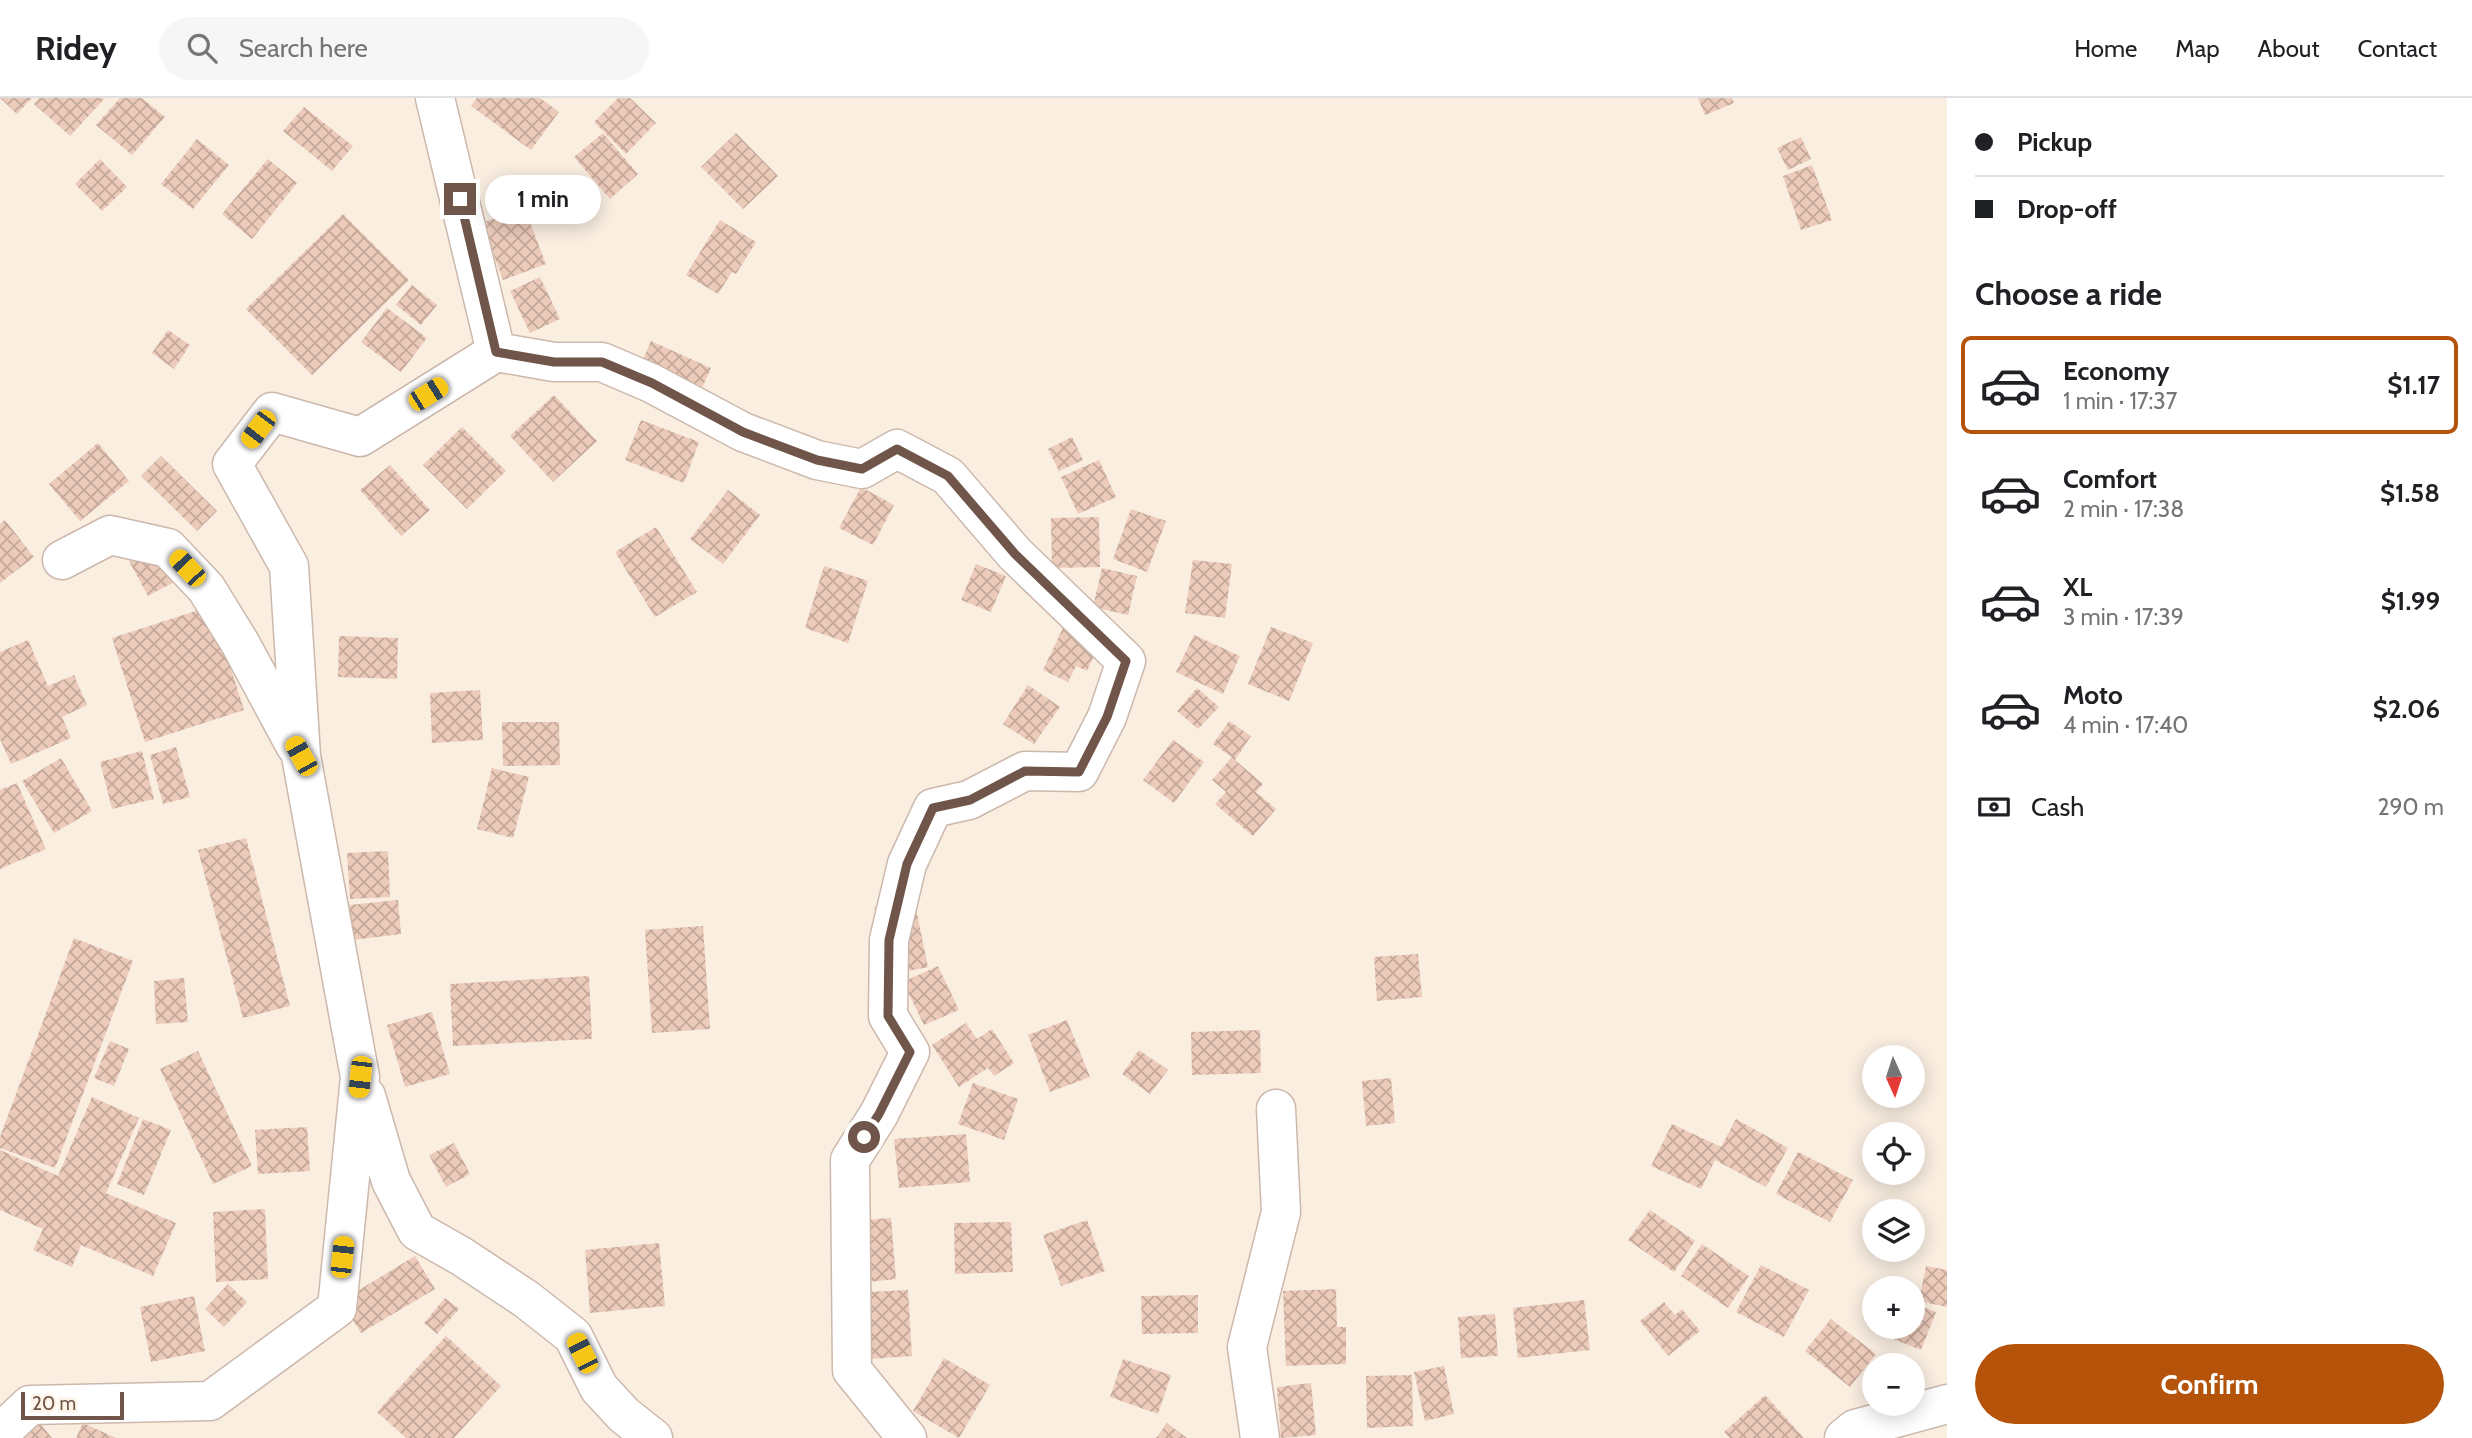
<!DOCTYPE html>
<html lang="en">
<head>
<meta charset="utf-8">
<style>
	:root { --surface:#fff; --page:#f6f6f6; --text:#202124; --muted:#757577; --line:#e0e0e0; --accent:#b45309 }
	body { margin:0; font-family:Cabin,sans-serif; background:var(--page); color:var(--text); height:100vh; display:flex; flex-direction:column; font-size:26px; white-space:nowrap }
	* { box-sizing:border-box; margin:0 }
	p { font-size:23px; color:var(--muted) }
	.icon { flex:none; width:38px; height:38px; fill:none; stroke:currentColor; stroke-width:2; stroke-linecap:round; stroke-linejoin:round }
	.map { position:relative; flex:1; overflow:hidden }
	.drawer { display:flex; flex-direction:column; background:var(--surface); width:525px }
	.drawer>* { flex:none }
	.hud { display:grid; align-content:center; height:154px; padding:0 28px; background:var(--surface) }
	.needle { width:46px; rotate:177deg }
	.tools { position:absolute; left:1862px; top:947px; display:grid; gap:14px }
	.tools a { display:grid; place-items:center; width:63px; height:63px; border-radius:50%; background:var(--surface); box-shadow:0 4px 18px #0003; font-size:35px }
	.scale { position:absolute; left:21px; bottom:18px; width:103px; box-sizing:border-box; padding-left:7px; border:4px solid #6f554a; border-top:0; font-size:19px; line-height:24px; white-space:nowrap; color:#6f554a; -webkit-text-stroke:5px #fdf3e6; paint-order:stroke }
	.end { position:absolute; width:32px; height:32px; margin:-16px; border:9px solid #6f554a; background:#fff; box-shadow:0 0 0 4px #fff }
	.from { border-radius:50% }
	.bubble { position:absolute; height:49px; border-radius:24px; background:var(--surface); box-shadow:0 4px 18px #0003; font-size:23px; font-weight:700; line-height:49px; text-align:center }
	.car { position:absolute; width:21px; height:42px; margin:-21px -10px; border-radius:9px; box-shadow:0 0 5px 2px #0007; background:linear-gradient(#f5c518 24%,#345 0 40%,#f5c518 0 76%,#345 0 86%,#f5c518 0) }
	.hud b { display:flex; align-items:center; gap:24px; height:66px; font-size:26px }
	.hud b+b { border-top:2px solid var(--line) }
	.hud i { width:18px; height:18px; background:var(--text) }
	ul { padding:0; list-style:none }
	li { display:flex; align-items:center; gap:21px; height:98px; margin:0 14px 10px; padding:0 14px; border:4px solid transparent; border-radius:10px }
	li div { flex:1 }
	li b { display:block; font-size:26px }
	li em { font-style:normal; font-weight:700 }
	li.selected { border-color:var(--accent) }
	li>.icon { width:63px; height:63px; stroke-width:1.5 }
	h2 { padding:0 28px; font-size:32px; line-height:84px }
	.pay { display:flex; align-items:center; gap:18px; height:77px; padding:0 28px; font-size:26px }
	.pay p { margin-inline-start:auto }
	.cta { display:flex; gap:14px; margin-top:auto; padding:14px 28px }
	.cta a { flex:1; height:80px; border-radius:42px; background:var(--accent); color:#fff; font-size:28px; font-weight:700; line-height:80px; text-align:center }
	header { display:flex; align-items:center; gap:42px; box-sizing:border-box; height:98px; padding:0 35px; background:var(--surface); border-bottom:2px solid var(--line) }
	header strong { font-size:33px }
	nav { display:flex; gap:38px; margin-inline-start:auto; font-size:24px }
	.search { width:490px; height:63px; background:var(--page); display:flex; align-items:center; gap:18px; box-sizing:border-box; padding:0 24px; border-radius:38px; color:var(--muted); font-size:26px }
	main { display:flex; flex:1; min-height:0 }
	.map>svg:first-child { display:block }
</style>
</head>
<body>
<header>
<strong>Ridey</strong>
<div class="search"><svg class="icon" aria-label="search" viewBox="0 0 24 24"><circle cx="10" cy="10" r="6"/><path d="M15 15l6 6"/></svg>Search here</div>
<nav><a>Home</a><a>Map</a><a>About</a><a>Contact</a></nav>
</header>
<main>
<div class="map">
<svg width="1947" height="1340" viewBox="0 0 1947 1340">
	<defs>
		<pattern id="building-cross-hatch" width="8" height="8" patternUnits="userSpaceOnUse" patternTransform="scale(1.75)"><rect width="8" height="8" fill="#edcbbb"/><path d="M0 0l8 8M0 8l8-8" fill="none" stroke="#c4a89a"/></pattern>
	</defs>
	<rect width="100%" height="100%" fill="#faeee1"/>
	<path fill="url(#building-cross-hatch)" d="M0,0H32L17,16Z
		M39,0H105L70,38L34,6Z
		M120,0H142L165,19L132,57L96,27Z
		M477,0H540L559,14L531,52L471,8Z
		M618,0H630L656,25L626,56L594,24Z
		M1698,0H1732L1734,5L1705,17Z
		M304,9L353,48L332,73L283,33Z
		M603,35L638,76L610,101L574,59Z
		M736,35L778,78L743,111L701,69Z
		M1801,39L1811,61L1788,72L1777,50Z
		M197,41L229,67L193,111L161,86Z
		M100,61L127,89L102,113L75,86Z
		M268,61L297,85L252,141L222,116Z
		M1812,67L1832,122L1801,132L1783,78Z
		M524,109L546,166L503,182L482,125Z
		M343,116L409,182L312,277L246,211Z
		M720,122L756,144L736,176L732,174L718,196L686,177Z
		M540,179L560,221L530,235L510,193Z
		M412,187L437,207L421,227L396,207Z
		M387,210L427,240L401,274L361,244Z
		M168,232L190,247L174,271L152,255Z
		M651,243L711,270L697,301L637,275Z
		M554,297L597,343L553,384L510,338Z
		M641,322L699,344L684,385L625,362Z
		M462,329L506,373L467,411L423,367Z
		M1072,339L1083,362L1059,373L1048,351Z
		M98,345L129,383L80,423L49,386Z
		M161,358L217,413L197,433L141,378Z
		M1099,362L1116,399L1078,416L1061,379Z
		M390,367L430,412L401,438L360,392Z
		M861,389L894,407L873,447L839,430Z
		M728,392L760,417L723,466L690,441Z
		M1131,411L1166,423L1147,474L1113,461Z
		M1099,419L1100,469L1052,470L1051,420Z
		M5,422L34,459L0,485V426Z
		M656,429L697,494L655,519L615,454Z
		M157,448L176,483L148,498L129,463Z
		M1193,462L1232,466L1225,520L1185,515Z
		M976,466L1006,478L991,514L961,502Z
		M824,468L868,483L848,545L805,530Z
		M1102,470L1137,478L1128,517L1093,509Z
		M211,508L244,612L145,644L112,540Z
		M1070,515L1106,532L1087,573L1076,568L1068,584L1043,572Z
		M1271,529L1313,545L1289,603L1248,586Z
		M1194,537L1240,558L1223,596L1176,574Z
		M339,538L398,540L397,581L338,579Z
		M28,542L48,588L74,577L87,607L62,619L71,640L11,666L0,641V554Z
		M1028,587L1060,609L1034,646L1003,626Z
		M1197,590L1219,609L1198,631L1177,613Z
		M480,592L483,642L432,645L430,595Z
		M1229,623L1251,638L1235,662L1263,686L1256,694L1276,711L1253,738L1215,706L1226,694L1212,682L1232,659L1213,646Z
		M502,624H559L560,667L503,668Z
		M1173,642L1204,664L1174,705L1143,682Z
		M176,649L190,699L163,706L150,657Z
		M142,653L154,701L112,711L100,664Z
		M61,660L92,713L54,735L22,683Z
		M492,670L529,679L513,740L477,731Z
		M17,685L46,751L0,771V692Z
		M246,740L290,908L243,920L198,752Z
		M388,753L390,799L350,801L347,755Z
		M914,801L928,869L888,877L874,809Z
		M398,802L401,836L353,842L349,807Z
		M703,828L710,931L652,935L645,832Z
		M74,840L133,863L55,1070L0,1050V1039Z
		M1418,856L1422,899L1377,903L1374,859Z
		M938,868L959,912L924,927L903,884Z
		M589,878L592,941L453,948L450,886Z
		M184,880L188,924L156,926L154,883Z
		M432,914L450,976L405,989L387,927Z
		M1067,922L1090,979L1050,994L1028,937Z
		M966,925L977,941L992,931L1014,965L994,978L988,970L959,989L932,947Z
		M1260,932L1261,975L1192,977L1191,934Z
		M110,943L129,951L114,988L94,980Z
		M1139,952L1168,972L1150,996L1122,976Z
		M198,953L252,1068L213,1086L160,971Z
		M1391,980L1395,1025L1366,1028L1362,983Z
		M973,985L1018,1001L1004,1042L958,1026Z
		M92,999L139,1020L106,1095L176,1125L153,1178L81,1147L72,1169L33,1152L43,1131L0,1112V1052L58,1078Z
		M143,1021L171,1032L144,1097L117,1086Z
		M1736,1021L1788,1050L1766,1089L1715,1062L1701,1091L1651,1068L1672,1026L1721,1049Z
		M307,1029L310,1073L258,1076L255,1032Z
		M966,1036L970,1084L899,1090L894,1041Z
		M454,1045L470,1076L446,1089L429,1057Z
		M1798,1054L1853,1082L1830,1124L1776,1096Z
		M265,1111L268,1181L216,1184L213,1114Z
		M1650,1112L1695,1143L1674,1174L1628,1142Z
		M891,1120L896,1181L869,1184L863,1122Z
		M1087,1122L1105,1173L1061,1188L1043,1137Z
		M1011,1124L1013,1174L955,1176L954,1125Z
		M659,1145L665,1208L590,1215L585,1152Z
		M1702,1146L1749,1178L1728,1210L1681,1178Z
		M415,1158L435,1191L361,1235L341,1203Z
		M1761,1167L1809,1192L1784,1239L1736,1214Z
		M1926,1168L1947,1172V1209L1919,1203Z
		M228,1186L247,1204L224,1229L205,1211Z
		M1336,1191L1337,1229H1346V1266L1286,1268L1283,1193Z
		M908,1192L912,1258L871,1261L867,1194Z
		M1198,1197V1235L1142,1236L1141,1198Z
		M194,1198L205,1253L151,1264L140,1209Z
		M445,1200L459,1211L437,1236L424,1225Z
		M1584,1202L1590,1252L1518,1260L1513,1210Z
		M1664,1204L1675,1217L1682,1211L1700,1233L1668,1258L1640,1223Z
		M1913,1205L1936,1214L1921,1252L1881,1236L1883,1228H1913Z
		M1495,1216L1498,1258L1461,1260L1458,1219Z
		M1831,1221L1876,1256L1850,1289L1805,1253Z
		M446,1238L501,1288L454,1340H406L377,1314Z
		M944,1260L990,1287L959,1340L913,1313Z
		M1123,1261L1171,1277L1158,1316L1110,1299Z
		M1444,1268L1454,1316L1425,1323L1414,1274Z
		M1412,1277L1413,1328L1367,1330L1366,1278Z
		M1311,1285L1316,1337L1281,1340L1277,1289Z
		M1765,1297L1804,1340H1730L1724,1334Z
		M32,1316L52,1340H4Z
		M83,1325L116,1340H76Z
		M1167,1325L1187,1340H1156Z"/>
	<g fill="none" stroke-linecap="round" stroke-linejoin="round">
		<g stroke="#ccb8ac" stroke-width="41">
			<path id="minor" d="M496,254L554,264H602L651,285L743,334L817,362L862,371L897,351L948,378L1015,456L1126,563L1107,619L1079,674L1025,673L969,702L933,710L907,766L889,842L888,918L910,954L879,1016L850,1062L852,1272L907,1340
				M62,462L110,437L168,450L206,490L240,545L295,647
				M366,998L391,1083L417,1133L461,1158L526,1201L573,1238L599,1290L624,1317L653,1340
				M0,1335L30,1307L210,1303L337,1210L360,979L301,658L289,468L232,366L272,314L360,339L496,254L435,0
				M1260,1340L1247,1249L1281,1114L1276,1011
				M1844,1340L1855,1331L1947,1306"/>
		</g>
		<use href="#minor" stroke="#fff" stroke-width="38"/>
	</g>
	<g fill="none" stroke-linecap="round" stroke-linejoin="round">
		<path stroke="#6f554a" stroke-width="9" d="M460,101L496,254L554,264H602L652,285L743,334L817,362L862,371L897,351L948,378L1015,456L1126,563L1107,619L1079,674L1025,673L970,702L933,710L907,766L889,842L888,918L910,954L879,1016L864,1039"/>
	</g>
</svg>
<div class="tools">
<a><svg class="needle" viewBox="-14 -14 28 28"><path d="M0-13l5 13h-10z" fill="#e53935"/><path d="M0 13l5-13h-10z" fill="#757577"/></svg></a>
<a><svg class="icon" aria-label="locate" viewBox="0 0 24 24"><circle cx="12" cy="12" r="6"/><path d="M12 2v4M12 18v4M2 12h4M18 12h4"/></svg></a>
<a><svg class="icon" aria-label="layers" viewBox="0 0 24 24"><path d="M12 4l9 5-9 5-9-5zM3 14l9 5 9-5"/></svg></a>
<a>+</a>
<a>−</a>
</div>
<div class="scale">20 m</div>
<i class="end from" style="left:864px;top:1039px"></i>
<i class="end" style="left:460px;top:101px"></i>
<div class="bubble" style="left:485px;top:77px;width:116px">1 min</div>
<i class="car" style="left:428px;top:296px;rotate:58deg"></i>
<i class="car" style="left:258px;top:331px;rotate:217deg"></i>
<i class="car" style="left:187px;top:470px;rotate:317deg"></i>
<i class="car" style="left:301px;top:658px;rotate:331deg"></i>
<i class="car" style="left:360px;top:979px;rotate:186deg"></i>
<i class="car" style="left:342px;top:1159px;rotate:6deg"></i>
<i class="car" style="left:582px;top:1255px;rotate:334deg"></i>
</div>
<section class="drawer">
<div class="hud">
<b><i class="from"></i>Pickup</b>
<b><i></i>Drop-off</b>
</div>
<h2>Choose a ride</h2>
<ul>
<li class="selected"><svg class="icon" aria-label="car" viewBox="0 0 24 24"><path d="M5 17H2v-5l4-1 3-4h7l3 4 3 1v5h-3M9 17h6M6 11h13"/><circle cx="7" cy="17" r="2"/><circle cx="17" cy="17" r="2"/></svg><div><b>Economy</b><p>1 min · 17:37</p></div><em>$1.17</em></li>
<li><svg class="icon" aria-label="car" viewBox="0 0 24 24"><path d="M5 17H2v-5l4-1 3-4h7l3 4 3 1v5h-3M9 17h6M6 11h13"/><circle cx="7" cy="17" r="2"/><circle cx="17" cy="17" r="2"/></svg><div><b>Comfort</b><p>2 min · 17:38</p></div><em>$1.58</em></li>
<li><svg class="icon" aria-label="car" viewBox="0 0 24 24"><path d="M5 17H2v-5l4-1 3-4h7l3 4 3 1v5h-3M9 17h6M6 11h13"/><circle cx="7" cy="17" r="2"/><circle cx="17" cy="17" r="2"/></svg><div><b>XL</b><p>3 min · 17:39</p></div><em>$1.99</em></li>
<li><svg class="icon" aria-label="car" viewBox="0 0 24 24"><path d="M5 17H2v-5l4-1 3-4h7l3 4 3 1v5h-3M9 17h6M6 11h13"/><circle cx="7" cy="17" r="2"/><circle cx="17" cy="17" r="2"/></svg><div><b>Moto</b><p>4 min · 17:40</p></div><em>$2.06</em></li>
</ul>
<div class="pay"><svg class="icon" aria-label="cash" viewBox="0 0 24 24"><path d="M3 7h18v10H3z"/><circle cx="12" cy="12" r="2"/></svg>Cash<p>290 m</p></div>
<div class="cta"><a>Confirm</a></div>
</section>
</main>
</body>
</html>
